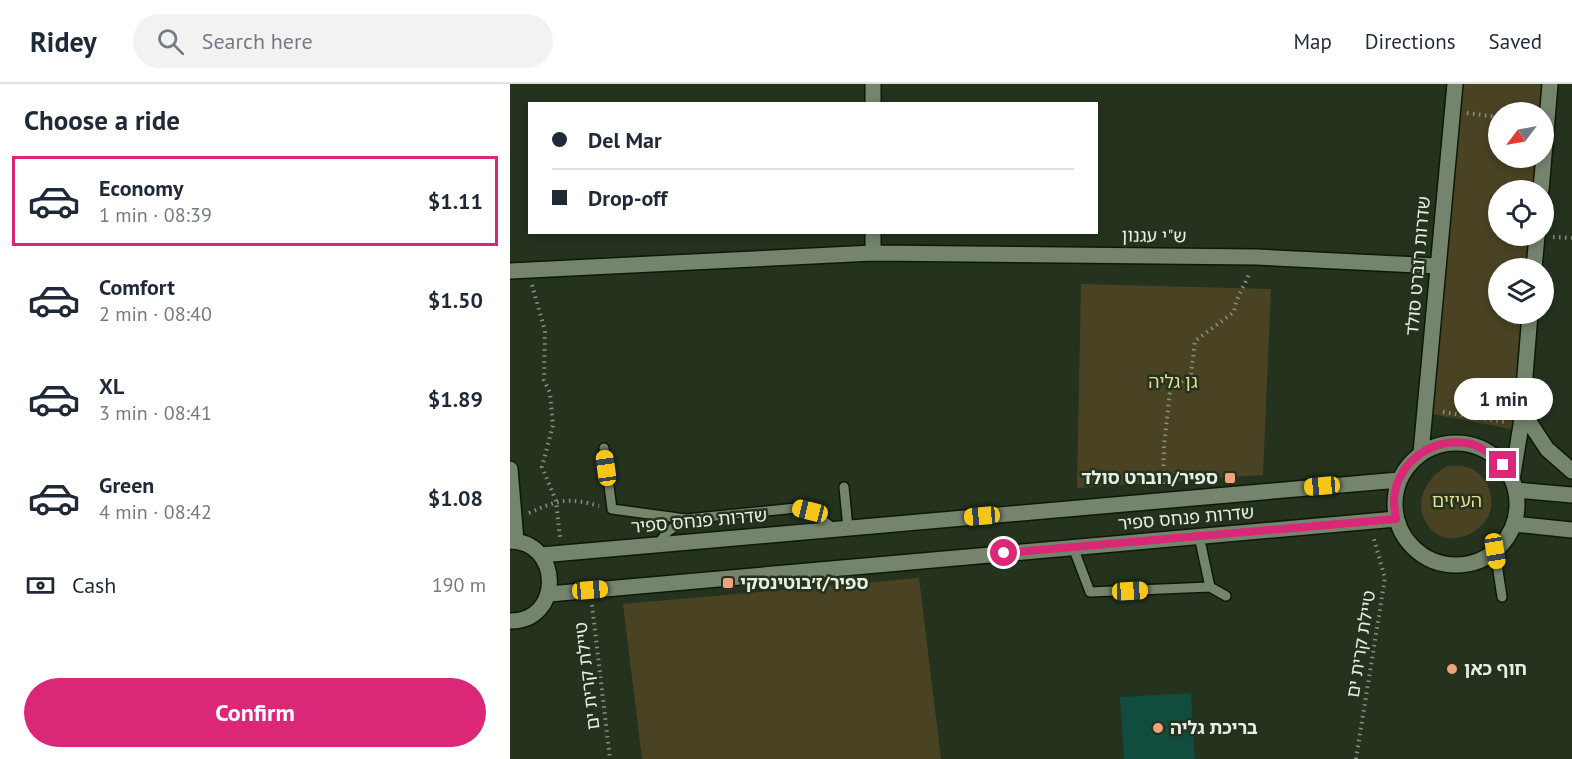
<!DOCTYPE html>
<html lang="en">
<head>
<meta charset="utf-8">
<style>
	:root { --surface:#fff; --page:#f2f2f3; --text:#1f2937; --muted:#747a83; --line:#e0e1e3; --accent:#db2777 }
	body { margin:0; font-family:"PT Sans","Noto Sans Hebrew",sans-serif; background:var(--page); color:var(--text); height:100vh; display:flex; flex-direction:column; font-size:22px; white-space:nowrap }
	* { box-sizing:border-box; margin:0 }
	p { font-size:20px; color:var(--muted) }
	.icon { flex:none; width:33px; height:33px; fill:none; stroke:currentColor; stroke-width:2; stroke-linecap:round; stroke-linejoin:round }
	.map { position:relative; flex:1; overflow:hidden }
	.panel { display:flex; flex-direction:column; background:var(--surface); width:510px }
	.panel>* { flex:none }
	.hud { position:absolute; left:18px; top:18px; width:570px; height:132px; border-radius:0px; box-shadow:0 3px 9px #0003; display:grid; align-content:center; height:132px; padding:0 24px; background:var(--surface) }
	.needle { width:39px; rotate:238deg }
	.fabs { position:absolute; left:978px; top:18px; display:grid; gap:12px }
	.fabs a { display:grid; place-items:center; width:66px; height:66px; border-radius:50%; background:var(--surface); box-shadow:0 3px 9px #0003; font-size:30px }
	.end { position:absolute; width:27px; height:27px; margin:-14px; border:8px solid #db2777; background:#fff; box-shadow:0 0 0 3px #fff }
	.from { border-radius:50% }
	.bubble { position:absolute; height:42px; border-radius:21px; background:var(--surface); box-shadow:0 3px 9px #0003; font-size:20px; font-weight:700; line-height:42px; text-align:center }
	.car { position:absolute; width:18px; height:36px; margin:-18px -9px; border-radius:8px; box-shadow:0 0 4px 2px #0007; background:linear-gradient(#f5c518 24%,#345 0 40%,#f5c518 0 76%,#345 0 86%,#f5c518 0) }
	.hud b { display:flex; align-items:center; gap:21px; height:57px; font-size:22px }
	.hud b+b { border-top:2px solid var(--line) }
	.hud i { width:15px; height:15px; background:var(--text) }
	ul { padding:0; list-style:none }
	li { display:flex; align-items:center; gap:18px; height:90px; margin:0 12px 9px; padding:0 12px; border:3px solid transparent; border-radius:0px }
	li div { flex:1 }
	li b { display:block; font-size:22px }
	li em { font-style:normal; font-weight:700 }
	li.active { border-color:var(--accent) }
	li>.icon { width:54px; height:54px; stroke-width:1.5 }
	h2 { padding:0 24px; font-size:27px; line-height:72px }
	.pay { display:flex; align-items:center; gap:15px; height:66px; padding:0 24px; font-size:22px }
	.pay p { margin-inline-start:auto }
	.primary-button { display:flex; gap:12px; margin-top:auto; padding:12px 24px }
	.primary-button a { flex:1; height:69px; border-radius:36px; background:var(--accent); color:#fff; font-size:24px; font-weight:700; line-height:69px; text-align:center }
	header { display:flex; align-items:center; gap:36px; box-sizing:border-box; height:84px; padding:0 30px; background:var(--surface); border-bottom:2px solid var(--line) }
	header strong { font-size:28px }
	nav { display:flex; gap:33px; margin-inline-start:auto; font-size:21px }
	.search { width:420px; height:54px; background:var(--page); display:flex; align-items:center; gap:15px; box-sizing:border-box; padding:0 21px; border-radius:33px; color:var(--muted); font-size:22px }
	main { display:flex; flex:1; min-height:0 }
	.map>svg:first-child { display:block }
</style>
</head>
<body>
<header>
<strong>Ridey</strong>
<div class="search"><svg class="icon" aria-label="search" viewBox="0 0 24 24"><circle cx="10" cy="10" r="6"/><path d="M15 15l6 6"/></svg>Search here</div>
<nav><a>Map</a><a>Directions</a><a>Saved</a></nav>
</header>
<main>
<section class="panel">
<h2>Choose a ride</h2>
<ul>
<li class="active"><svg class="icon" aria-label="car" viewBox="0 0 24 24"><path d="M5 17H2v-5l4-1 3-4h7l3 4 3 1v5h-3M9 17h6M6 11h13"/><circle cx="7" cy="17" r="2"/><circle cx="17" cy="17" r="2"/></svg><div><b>Economy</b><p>1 min · 08:39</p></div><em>$1.11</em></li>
<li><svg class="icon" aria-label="car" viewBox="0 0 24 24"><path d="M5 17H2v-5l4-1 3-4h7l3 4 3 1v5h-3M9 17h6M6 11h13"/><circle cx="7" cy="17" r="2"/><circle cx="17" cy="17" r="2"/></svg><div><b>Comfort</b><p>2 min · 08:40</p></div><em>$1.50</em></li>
<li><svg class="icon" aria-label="car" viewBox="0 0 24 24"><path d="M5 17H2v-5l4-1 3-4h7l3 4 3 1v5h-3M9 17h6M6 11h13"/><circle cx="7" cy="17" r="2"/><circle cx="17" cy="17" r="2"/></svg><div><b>XL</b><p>3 min · 08:41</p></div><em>$1.89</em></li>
<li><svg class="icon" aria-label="car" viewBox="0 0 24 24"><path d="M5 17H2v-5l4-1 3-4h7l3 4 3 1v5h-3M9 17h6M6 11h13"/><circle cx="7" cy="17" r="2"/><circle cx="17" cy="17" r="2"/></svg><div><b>Green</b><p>4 min · 08:42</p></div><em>$1.08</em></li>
</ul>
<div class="pay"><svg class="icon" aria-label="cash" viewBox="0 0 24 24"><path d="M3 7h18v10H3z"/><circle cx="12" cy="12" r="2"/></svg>Cash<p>190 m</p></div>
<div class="primary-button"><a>Confirm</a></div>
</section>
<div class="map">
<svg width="1062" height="675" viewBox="0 0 1062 675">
	<rect width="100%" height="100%" fill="#24321e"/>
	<path fill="#494324" d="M952,0H1034L1032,28H988V74H1028L1025,106H988V152H1022L1019,184H988V230H1015L1006,346L922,330Z
		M571,200L761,205L753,391L567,404Z
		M935,383C943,382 954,381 962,385C977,392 985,413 980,428C973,449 942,463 924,448C901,427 911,398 935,383Z
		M409,494L431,675H132L113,520Z"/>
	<path fill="#104d3e" d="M681,609L685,675H614L610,613Z"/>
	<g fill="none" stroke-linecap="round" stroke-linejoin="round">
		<g stroke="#0d1907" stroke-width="12">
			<path id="lane" d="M94,364L102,425L176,435
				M334,403L338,444
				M689,452L700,503L716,512
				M148,461L157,448L176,435L286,424L301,427L324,445
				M563,463L580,508L700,503
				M985,467L992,513"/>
		</g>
		<g stroke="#0d1907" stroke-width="18">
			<path id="street" d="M363,0V20
				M363,148V169
				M0,187L363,169L747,173L928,182"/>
		</g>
		<g stroke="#0d1907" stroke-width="18">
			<path id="secondary" d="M1031,106L1040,0
				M1024,184L1027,152
				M1012,327L1037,365L1062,387
				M885 420a61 61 0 1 1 122 0a61 61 0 1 1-122 0Z
				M911,369L945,0
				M0,385L6,457
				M1002,396L1011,341L1020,230
				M1006,406L1062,411
				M1004,440L1062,446
				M0,457C52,457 53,538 0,537
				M31,471L889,396
				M39,510L886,435"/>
		</g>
		<path stroke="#879282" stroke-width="4" stroke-dasharray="1.5 4.5" stroke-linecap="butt" d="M957,29L988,33
			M1043,153L1062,154
			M22,201L35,247L34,296L40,309L43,341L32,383L46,417L50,453
			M933,328L995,338
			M653,400L654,362L660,307L681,290L685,257L724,228C726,213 734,203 739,190
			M19,429C48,416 58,413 89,422
			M82,521L100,675
			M846,675L875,494L863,452"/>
		<use href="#lane" stroke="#74846d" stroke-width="9"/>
		<use href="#street" stroke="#74846d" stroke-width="15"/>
		<use href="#secondary" stroke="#74846d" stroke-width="15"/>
	</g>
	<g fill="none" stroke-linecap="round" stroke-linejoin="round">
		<path stroke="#db2777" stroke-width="8" d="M494,469L886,435C885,428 884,422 884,416C886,377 925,351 962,360C974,364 983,372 993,381"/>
	</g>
	<g fill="#f1a17c" stroke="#24321e" stroke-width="2">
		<rect x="714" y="388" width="12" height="12" rx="3"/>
		<rect x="212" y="493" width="12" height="12" rx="3"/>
		<circle cx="942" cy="585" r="6"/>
		<circle cx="648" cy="644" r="6"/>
	</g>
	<g text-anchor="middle" stroke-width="5" stroke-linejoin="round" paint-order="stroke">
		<g font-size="18" fill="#e7efe3" stroke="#24321e">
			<text transform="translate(644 152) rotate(1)" y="6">ש"י עגנון</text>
			<text transform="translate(908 182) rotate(-85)" y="6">שדרות רוברט סולד</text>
			<text transform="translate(676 434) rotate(-5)" y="6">שדרות פנחס ספיר</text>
			<text transform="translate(189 437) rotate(-5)" y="6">שדרות פנחס ספיר</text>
			<text transform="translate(851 560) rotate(-81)" y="6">טיילת קרית ים</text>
			<text transform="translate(77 592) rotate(-97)" y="6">טיילת קרית ים</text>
		</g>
		<g font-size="18" fill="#e9dd92" stroke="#24321e">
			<text x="663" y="304">גן גליה</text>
			<text x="947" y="423">העיזים</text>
		</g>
		<g font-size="18" font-weight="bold" fill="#e7efe3" stroke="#24321e" text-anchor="start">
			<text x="708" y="400" text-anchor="end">ספיר/רוברט סולד</text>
			<text x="230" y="505">ספיר/ז׳בוטינסקי</text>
			<text x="954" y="591">חוף כאן</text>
			<text x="660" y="650">בריכת גליה</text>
		</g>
	</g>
</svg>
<div class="fabs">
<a><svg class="needle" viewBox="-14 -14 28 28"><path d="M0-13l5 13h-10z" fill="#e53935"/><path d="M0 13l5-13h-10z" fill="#747a83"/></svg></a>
<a><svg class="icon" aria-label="locate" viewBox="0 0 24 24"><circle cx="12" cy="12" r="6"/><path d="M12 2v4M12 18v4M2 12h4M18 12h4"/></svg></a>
<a><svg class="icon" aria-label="layers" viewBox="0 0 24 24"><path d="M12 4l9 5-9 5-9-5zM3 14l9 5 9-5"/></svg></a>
</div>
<i class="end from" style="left:494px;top:469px"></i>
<i class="end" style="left:993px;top:381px"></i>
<div class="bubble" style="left:944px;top:294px;width:99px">1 min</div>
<i class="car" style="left:96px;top:384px;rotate:352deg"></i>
<i class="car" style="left:812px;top:402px;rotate:265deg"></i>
<i class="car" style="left:300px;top:427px;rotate:284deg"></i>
<i class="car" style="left:472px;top:432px;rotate:265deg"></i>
<i class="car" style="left:985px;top:467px;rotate:171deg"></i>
<i class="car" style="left:80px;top:506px;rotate:85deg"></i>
<i class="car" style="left:620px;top:507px;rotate:87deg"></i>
<div class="hud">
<b><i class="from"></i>Del Mar</b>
<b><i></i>Drop-off</b>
</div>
</div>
</main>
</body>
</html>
